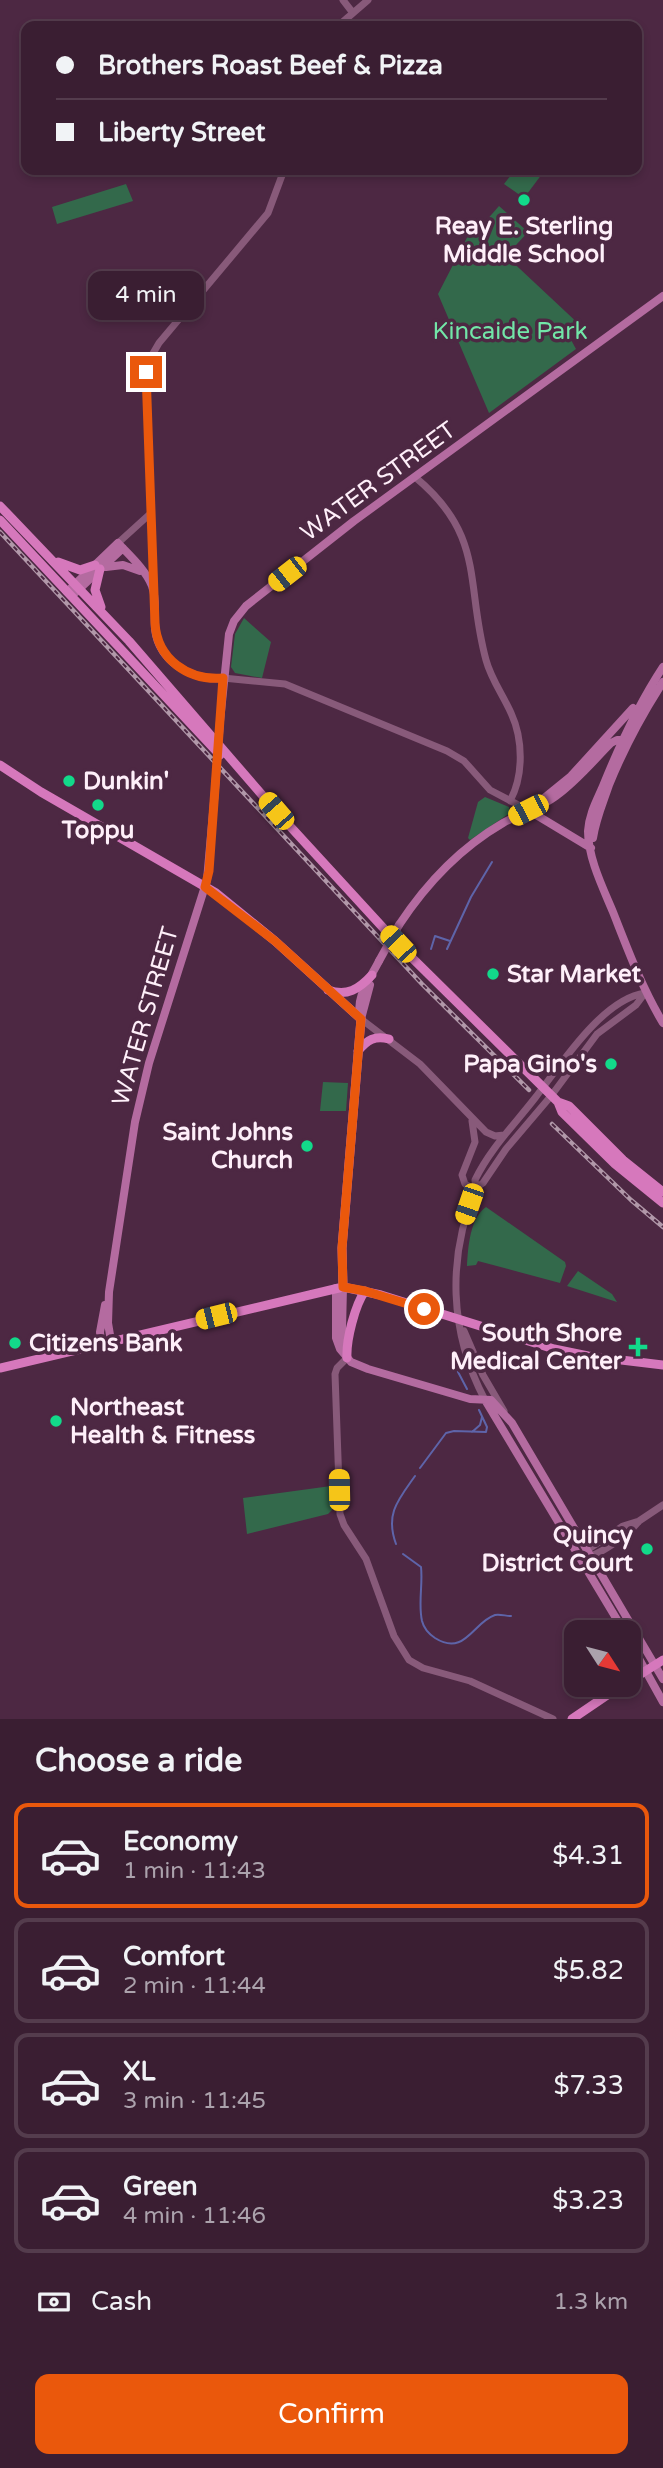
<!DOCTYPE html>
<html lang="en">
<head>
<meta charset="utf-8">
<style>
	:root { --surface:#3a1e32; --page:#452b3e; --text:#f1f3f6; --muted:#aba2ac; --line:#543c4d; --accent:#ea580c }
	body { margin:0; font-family:"Varela Round",sans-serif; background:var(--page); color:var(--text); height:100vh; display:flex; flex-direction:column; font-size:26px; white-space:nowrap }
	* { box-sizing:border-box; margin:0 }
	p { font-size:23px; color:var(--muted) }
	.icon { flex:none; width:38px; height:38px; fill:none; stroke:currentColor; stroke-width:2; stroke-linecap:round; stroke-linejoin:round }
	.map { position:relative; height:1719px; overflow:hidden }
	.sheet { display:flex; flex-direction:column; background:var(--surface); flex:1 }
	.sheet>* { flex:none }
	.guide { position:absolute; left:21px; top:21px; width:621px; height:154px; border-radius:14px; box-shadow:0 4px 10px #0003,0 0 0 2px var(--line); display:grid; align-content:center; height:154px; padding:0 35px; background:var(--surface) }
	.needle { width:46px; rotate:126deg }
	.tools { position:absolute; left:564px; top:1620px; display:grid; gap:14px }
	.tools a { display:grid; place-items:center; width:77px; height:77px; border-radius:14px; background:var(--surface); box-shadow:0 4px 10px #0003,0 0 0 2px var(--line); font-size:35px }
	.end { position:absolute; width:32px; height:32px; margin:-16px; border:9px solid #ea580c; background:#fff; box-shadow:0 0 0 4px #fff }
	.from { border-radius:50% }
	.bubble { position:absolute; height:49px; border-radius:14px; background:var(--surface); box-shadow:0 4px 10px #0003,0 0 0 2px var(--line); font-size:23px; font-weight:600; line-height:49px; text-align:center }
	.car { position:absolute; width:21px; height:42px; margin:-21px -10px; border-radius:9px; box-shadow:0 0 5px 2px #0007; background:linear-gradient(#f5c518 24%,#345 0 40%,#f5c518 0 76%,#345 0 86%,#f5c518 0) }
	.guide b { display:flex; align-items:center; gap:24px; height:66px; font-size:26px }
	.guide b+b { border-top:2px solid var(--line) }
	.guide i { width:18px; height:18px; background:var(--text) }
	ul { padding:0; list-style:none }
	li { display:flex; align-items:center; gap:21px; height:105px; margin:0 14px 10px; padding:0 21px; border:4px solid var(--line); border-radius:14px }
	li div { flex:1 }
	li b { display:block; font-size:26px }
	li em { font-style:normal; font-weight:600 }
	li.current { border-color:var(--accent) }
	li>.icon { width:63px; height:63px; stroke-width:1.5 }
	h2 { padding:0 35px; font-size:32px; line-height:84px }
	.pay { display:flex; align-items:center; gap:18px; height:77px; padding:0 35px; font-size:26px }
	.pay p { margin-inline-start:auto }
	.primary-button { display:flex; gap:14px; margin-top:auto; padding:14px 35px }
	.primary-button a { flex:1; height:80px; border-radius:14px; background:var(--accent); color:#fff; font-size:28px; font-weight:600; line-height:80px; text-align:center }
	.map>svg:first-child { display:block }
</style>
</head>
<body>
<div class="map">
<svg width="663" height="1719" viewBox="0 0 663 1719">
	<rect width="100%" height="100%" fill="#4d2843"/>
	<path fill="#33694b" d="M515,170H545L524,198L504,184Z
		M126,184L133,201L57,224L52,207Z
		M499,206L528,232L506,256L582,327L570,338L576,349L489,413L438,294L473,226L478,230Z
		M244,618L271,642L262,678L235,673L231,667L235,634Z
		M485,797L509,807L510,813L470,840L468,838L478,802Z
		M323,1082L348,1083L346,1111H320Z
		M486,1207L565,1262L566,1266L560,1283L478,1261L476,1265L467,1266C468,1247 470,1218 486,1207Z
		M578,1271L612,1294L617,1302L567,1286Z
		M331,1486L332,1510L328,1514L247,1534L243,1498Z"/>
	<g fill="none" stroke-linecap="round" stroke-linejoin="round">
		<path stroke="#5e64a9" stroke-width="2" d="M431,949L435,936L450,941
			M447,949L471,897L492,862
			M454,1359L457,1370L467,1389
			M472,1432L480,1425L482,1417
			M420,1468L446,1433L454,1431L486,1432L487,1427L479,1410
			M396,1544C385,1514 398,1500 415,1476
			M403,1554L421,1567C423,1585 418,1603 422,1621C424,1629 429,1634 435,1638C465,1657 473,1622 495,1615C500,1614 506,1616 511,1616"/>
		<path stroke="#885a7a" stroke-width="7" d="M343,0L353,13
			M338,26L368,0
			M415,477C486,536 465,583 486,660C491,679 503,695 511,713C523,739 524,775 510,801
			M118,543L151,513
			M154,588L146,375L148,362L159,343L268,213L284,170
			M223,678L285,684L447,751L464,761L490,790L528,810
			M361,1019L420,1064L486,1132L495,1136L504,1135
			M472,1121L475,1142L462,1175L465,1184L475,1190
			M476,1188L483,1183L506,1149L551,1096L597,1034L636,1005L645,993
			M464,1331L483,1375L504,1411
			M347,1358L337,1368L335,1374L340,1514L344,1525L366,1559L394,1636L409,1660L423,1668L470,1681L553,1719
			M485,1400C449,1332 447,1258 476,1188L475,1180C490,1149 514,1125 535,1098C560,1066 602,999 645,993
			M580,1558L587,1550L623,1526L639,1521L663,1505
			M580,1558C596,1559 629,1534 639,1521"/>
		<path stroke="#b46ba0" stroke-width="8" d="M106,567L123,565L140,571
			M67,592L118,543C130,556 145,569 152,586C157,599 154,615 155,629C159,662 192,681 223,678
			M76,592L123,548
			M663,667C638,705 620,744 603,786C597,800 589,814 588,831C588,858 603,888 613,912C628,950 642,988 663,1023
			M220,721L229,634L234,621L246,606L354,521L663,296
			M539,802L571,776L633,708
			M528,810L591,848
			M593,838C596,818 603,803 609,785C624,748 641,716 663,682
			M399,925C426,884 460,848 503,823C521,813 540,808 556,796C577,781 593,761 611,743L617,740H625L630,735
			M361,1019C354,998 370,979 379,961
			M361,1019L370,985
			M343,1287L342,1330L345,1352
			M336,1288V1338L340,1349L351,1362L368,1369L470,1399L491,1400L512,1423L663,1679
			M111,1341L108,1323L109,1292L135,1122L149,1063L207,880L215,790
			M101,1344L100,1332L105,1305
			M485,1400L625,1633
			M628,1639L663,1702"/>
		<path stroke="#d678bc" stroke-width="9" d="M0,506L129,641L276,811L398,944L558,1102L562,1112L615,1164L663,1203
			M0,520L220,755
			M58,562L80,570L95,565
			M100,569L95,590L101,607
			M0,765L41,792L216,893L275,941L361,1019L342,1248L343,1287
			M328,990C347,997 359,989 372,975
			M358,1051C367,1040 375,1035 389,1039
			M558,1102L569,1106L623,1160L663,1192
			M347,1358C346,1340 355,1305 365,1291
			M0,1368L343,1287L381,1295L554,1349L588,1356L663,1365
			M628,1682L663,1660
			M572,1719L622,1685"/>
		<g stroke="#b198a9" stroke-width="4.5">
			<path id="rail" d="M0,532L422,984L529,1090
				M552,1124L631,1200L663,1227"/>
		</g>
		<use href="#rail" stroke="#4d2843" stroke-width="2" stroke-dasharray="5" stroke-linecap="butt"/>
		<path stroke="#b46ba0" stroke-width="8" d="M215,790L220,721
			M379,961L399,925"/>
	</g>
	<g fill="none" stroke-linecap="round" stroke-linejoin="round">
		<path stroke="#ea580c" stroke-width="9" d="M146,372L155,623C157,659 188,681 223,678L209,871L205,887L275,941L361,1019L342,1248L343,1287L365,1291L424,1309"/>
	</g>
	<g fill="#12d98a" stroke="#4d2843" stroke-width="2.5">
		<circle cx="524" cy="200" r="7"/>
		<circle cx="69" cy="781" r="7"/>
		<circle cx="98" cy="805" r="7"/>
		<circle cx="493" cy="974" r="7"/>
		<circle cx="611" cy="1064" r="7"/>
		<circle cx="307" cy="1146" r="7"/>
		<circle cx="15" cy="1343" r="7"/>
		<path d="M634.5 1336.5h7v7h7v7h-7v7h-7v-7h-7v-7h7z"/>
		<circle cx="56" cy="1421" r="7"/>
		<circle cx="647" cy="1549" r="7"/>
	</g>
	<g text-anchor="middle" stroke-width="7" stroke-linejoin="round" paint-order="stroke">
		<g font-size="24" font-weight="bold" fill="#feeff9" stroke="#4d2843" text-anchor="start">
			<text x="524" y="234" text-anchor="middle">Reay E. Sterling<tspan x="524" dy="28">Middle School</tspan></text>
			<text x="83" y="789">Dunkin'</text>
			<text x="98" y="838" text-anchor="middle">Toppu</text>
			<text x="507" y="982">Star Market</text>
			<text x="597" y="1072" text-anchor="end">Papa Gino's</text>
			<text x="293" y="1140" text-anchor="end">Saint Johns<tspan x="293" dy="28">Church</tspan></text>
			<text x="622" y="1341" text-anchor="end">South Shore<tspan x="622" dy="28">Medical Center</tspan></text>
			<text x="29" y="1351">Citizens Bank</text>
			<text x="70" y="1415">Northeast<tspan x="70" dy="28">Health &amp; Fitness</tspan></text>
			<text x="633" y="1543" text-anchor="end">Quincy<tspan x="633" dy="28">District Court</tspan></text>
		</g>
		<g font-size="24" fill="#72e6a8" stroke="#4d2843">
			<text x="510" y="339">Kincaide Park</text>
		</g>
		<g font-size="24" fill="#feeff9" stroke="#4d2843">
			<text transform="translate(378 481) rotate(-36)" y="8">WATER STREET</text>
			<text transform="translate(145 1016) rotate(-74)" y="8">WATER STREET</text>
		</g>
	</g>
</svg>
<div class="tools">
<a><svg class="needle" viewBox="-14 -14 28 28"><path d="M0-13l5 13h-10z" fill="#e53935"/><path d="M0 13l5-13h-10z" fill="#aba2ac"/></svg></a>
</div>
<i class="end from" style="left:424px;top:1309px"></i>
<i class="end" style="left:146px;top:372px"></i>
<div class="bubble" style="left:88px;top:271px;width:116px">4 min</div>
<i class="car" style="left:287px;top:574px;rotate:232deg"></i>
<i class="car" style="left:528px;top:810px;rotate:243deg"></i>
<i class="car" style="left:276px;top:811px;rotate:319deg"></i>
<i class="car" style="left:398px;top:944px;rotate:317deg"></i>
<i class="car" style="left:469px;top:1204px;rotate:199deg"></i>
<i class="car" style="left:216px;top:1316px;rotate:256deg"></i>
<i class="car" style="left:339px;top:1490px;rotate:359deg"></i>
<div class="guide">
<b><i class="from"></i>Brothers Roast Beef &amp; Pizza</b>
<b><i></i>Liberty Street</b>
</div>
</div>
<section class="sheet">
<h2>Choose a ride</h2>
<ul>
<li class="current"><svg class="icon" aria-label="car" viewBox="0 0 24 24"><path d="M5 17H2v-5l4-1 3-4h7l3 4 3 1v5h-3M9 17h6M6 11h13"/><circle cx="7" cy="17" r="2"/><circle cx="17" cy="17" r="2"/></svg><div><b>Economy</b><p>1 min · 11:43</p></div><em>$4.31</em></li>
<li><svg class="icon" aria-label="car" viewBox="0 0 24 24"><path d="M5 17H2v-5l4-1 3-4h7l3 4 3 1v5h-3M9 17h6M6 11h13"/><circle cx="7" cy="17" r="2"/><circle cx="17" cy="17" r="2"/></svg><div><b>Comfort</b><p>2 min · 11:44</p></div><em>$5.82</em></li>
<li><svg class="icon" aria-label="car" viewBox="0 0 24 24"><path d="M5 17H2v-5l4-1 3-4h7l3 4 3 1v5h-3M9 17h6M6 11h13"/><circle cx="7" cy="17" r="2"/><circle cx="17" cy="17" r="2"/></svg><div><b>XL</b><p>3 min · 11:45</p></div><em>$7.33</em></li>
<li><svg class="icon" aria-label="car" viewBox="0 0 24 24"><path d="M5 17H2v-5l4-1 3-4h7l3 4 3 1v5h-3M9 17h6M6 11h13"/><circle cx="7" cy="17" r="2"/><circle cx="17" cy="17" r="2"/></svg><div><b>Green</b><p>4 min · 11:46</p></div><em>$3.23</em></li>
</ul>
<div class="pay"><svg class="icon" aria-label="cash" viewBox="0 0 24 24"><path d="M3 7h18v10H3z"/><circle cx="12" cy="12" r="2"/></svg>Cash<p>1.3 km</p></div>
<div class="primary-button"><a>Confirm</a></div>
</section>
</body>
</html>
